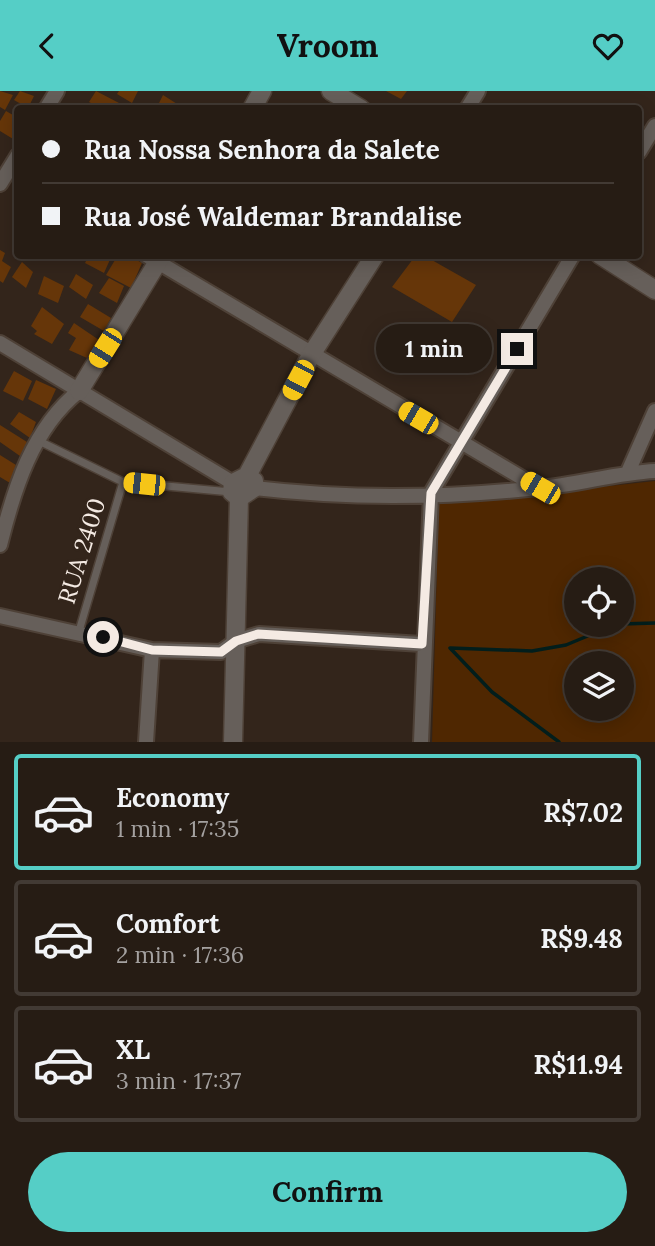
<!DOCTYPE html>
<html lang="en">
<head>
<meta charset="utf-8">
<style>
	:root { --surface:#261c14; --page:#2e251d; --text:#f1f3f6; --muted:#a4a1a0; --line:#423a34; --accent:#55cec6 }
	body { margin:0; font-family:Lora,serif; background:var(--page); color:var(--text); height:100vh; display:flex; flex-direction:column; font-size:26px; white-space:nowrap }
	* { box-sizing:border-box; margin:0 }
	p { font-size:23px; color:var(--muted) }
	.icon { flex:none; width:38px; height:38px; fill:none; stroke:currentColor; stroke-width:2; stroke-linecap:round; stroke-linejoin:round }
	.map { position:relative; height:651px; overflow:hidden }
	.panel { display:flex; flex-direction:column; background:var(--surface); flex:1 }
	.panel>* { flex:none }
	.top-card { position:absolute; left:14px; top:14px; width:628px; height:154px; border-radius:7px; box-shadow:0 4px 18px #0003,0 0 0 2px var(--line); display:grid; align-content:center; height:154px; padding:0 28px; background:var(--surface) }
	.buttons { position:absolute; left:564px; top:476px; display:grid; gap:14px }
	.buttons a { display:grid; place-items:center; width:70px; height:70px; border-radius:50%; background:var(--surface); box-shadow:0 4px 18px #0003,0 0 0 2px var(--line); font-size:35px }
	.end { position:absolute; width:32px; height:32px; margin:-16px; border:9px solid #f4eae3; background:#111; box-shadow:0 0 0 4px #111 }
	.from { border-radius:50% }
	.bubble { position:absolute; height:49px; border-radius:24px; background:var(--surface); box-shadow:0 4px 18px #0003,0 0 0 2px var(--line); font-size:23px; font-weight:700; line-height:49px; text-align:center }
	.car { position:absolute; width:21px; height:42px; margin:-21px -10px; border-radius:9px; box-shadow:0 0 5px 2px #0007; background:linear-gradient(#f5c518 24%,#345 0 40%,#f5c518 0 76%,#345 0 86%,#f5c518 0) }
	.top-card b { display:flex; align-items:center; gap:24px; height:66px; font-size:26px }
	.top-card b+b { border-top:2px solid var(--line) }
	.top-card i { width:18px; height:18px; background:var(--text) }
	ul { padding:12px 0 0; list-style:none }
	li { display:flex; align-items:center; gap:21px; height:116px; margin:0 14px 10px; padding:0 14px; border:4px solid var(--line); border-radius:7px }
	li div { flex:1 }
	li b { display:block; font-size:26px }
	li em { font-style:normal; font-weight:700 }
	li.selected { border-color:var(--accent) }
	li>.icon { width:63px; height:63px; stroke-width:1.5 }
	.button { display:flex; gap:14px; margin-top:auto; padding:14px 28px }
	.button a { flex:1; height:80px; border-radius:42px; background:var(--accent); color:#111; font-size:28px; font-weight:700; line-height:80px; text-align:center }
	header { display:flex; justify-content:space-between; align-items:center; height:91px; padding:0 28px; background:var(--accent); color:#111; font-size:32px; font-weight:700 }
	.map>svg:first-child { display:block }
</style>
</head>
<body>
<header><svg class="icon" aria-label="back" viewBox="0 0 24 24"><path d="M15 5l-7 7 7 7"/></svg>Vroom<svg class="icon" aria-label="heart" viewBox="0 0 24 24"><path d="M12 20l-8-8c-3-5 5-10 8-4 3-6 11-1 8 4z"/></svg></header>
<div class="map">
<svg width="655" height="651" viewBox="0 0 655 651">
	<rect width="100%" height="100%" fill="#33251b"/>
	<path fill="#4f2701" fill-rule="evenodd" d="M655,390V651H432L439,407L555,401ZM576,488H621V534H576ZM576,572H621V618H576Z"/>
	<g fill="none" stroke-linecap="round" stroke-linejoin="round">
		<path stroke="#021e1c" stroke-width="3.5" d="M621,533L655,532
			M450,557L532,560L566,554L614,534
			M450,557L492,601L559,651"/>
	</g>
	<path fill="#663609" d="M0,0L13,4L5,19L0,16Z
		M20,0L34,5L28,17L14,9Z
		M96,0L119,12L116,18H102L89,11Z
		M119,0H138L132,12L117,3Z
		M386,0H407L401,8Z
		M163,4L185,18H156Z
		M6,20L18,27V51L0,40V30Z
		M0,159L5,162L2,170L11,176L3,192L0,190Z
		M89,164H112L104,182L85,172Z
		M118,164H128L142,172L131,197L106,184Z
		M416,164H423L476,194L452,231L392,196Z
		M22,171L33,181L26,197L12,186Z
		M76,183L93,194L86,208L69,196Z
		M44,185L64,195L58,212L38,203Z
		M109,187L124,195L117,212L99,202Z
		M88,213L111,227L104,240L80,226Z
		M42,216L64,233L52,253L34,243L37,240L31,235Z
		M74,232L99,249L87,267L69,259L76,247L68,242Z
		M14,280L32,290L23,310L3,300Z
		M36,289L56,298L47,318L28,308Z
		M19,321L36,331L30,347L10,333Z
		M0,334L27,351L20,365L0,351Z
		M0,364L16,374L10,392L0,386Z"/>
	<g fill="none" stroke-linecap="round" stroke-linejoin="round">
		<g stroke="#4e4137" stroke-width="10">
			<path id="service" d="M37,349L123,391L231,401
				M79,540L123,391"/>
		</g>
		<g stroke="#4e4137" stroke-width="18">
			<path id="minor" d="M46,18L57,0
				M467,18L478,0
				M639,61L655,35
				M0,93L18,64
				M146,164L539,397
				M0,252L233,392
				M628,381L655,320
				M254,397C347,408 445,407 538,397C578,394 615,382 655,380
				M0,454C14,398 32,338 79,300
				M0,525L152,559L221,561L236,550L259,543L422,553
				M146,651L152,559
				M421,651L431,402L573,164"/>
		</g>
		<g stroke="#4e4137" stroke-width="21">
			<path id="tertiary" d="M331,0L361,18
				M252,18L262,0
				M600,164L655,199
				M79,300L162,164
				M247,385L311,264L375,164
				M239,407L232,401L233,392L247,385
				M239,407L254,397V390L247,385
				M233,651L239,407"/>
		</g>
		<use href="#service" stroke="#665f5a" stroke-width="7"/>
		<use href="#minor" stroke="#665f5a" stroke-width="14"/>
		<use href="#tertiary" stroke="#665f5a" stroke-width="18"/>
	</g>
	<g fill="none" stroke-linecap="round" stroke-linejoin="round">
		<path stroke="#f4eae3" stroke-width="9" d="M103,546L152,559L221,561L236,550L258,543L422,553L431,402L517,258"/>
	</g>
	<g text-anchor="middle" stroke-width="5" stroke-linejoin="round" paint-order="stroke">
		<g font-size="24" fill="#f4eae3" stroke="#33251b">
			<text transform="translate(82 460) rotate(-73)" y="8">RUA 2400</text>
		</g>
	</g>
</svg>
<div class="buttons">
<a><svg class="icon" aria-label="locate" viewBox="0 0 24 24"><circle cx="12" cy="12" r="6"/><path d="M12 2v4M12 18v4M2 12h4M18 12h4"/></svg></a>
<a><svg class="icon" aria-label="layers" viewBox="0 0 24 24"><path d="M12 4l9 5-9 5-9-5zM3 14l9 5 9-5"/></svg></a>
</div>
<i class="end from" style="left:103px;top:546px"></i>
<i class="end" style="left:517px;top:258px"></i>
<div class="bubble" style="left:376px;top:233px;width:116px">1 min</div>
<i class="car" style="left:105px;top:257px;rotate:212deg"></i>
<i class="car" style="left:298px;top:289px;rotate:208deg"></i>
<i class="car" style="left:418px;top:327px;rotate:300deg"></i>
<i class="car" style="left:144px;top:393px;rotate:276deg"></i>
<i class="car" style="left:540px;top:397px;rotate:300deg"></i>
<div class="top-card">
<b><i class="from"></i>Rua Nossa Senhora da Salete</b>
<b><i></i>Rua José Waldemar Brandalise</b>
</div>
</div>
<section class="panel">
<ul>
<li class="selected"><svg class="icon" aria-label="car" viewBox="0 0 24 24"><path d="M5 17H2v-5l4-1 3-4h7l3 4 3 1v5h-3M9 17h6M6 11h13"/><circle cx="7" cy="17" r="2"/><circle cx="17" cy="17" r="2"/></svg><div><b>Economy</b><p>1 min · 17:35</p></div><em>R$7.02</em></li>
<li><svg class="icon" aria-label="car" viewBox="0 0 24 24"><path d="M5 17H2v-5l4-1 3-4h7l3 4 3 1v5h-3M9 17h6M6 11h13"/><circle cx="7" cy="17" r="2"/><circle cx="17" cy="17" r="2"/></svg><div><b>Comfort</b><p>2 min · 17:36</p></div><em>R$9.48</em></li>
<li><svg class="icon" aria-label="car" viewBox="0 0 24 24"><path d="M5 17H2v-5l4-1 3-4h7l3 4 3 1v5h-3M9 17h6M6 11h13"/><circle cx="7" cy="17" r="2"/><circle cx="17" cy="17" r="2"/></svg><div><b>XL</b><p>3 min · 17:37</p></div><em>R$11.94</em></li>
</ul>
<div class="button"><a>Confirm</a></div>
</section>
</body>
</html>
